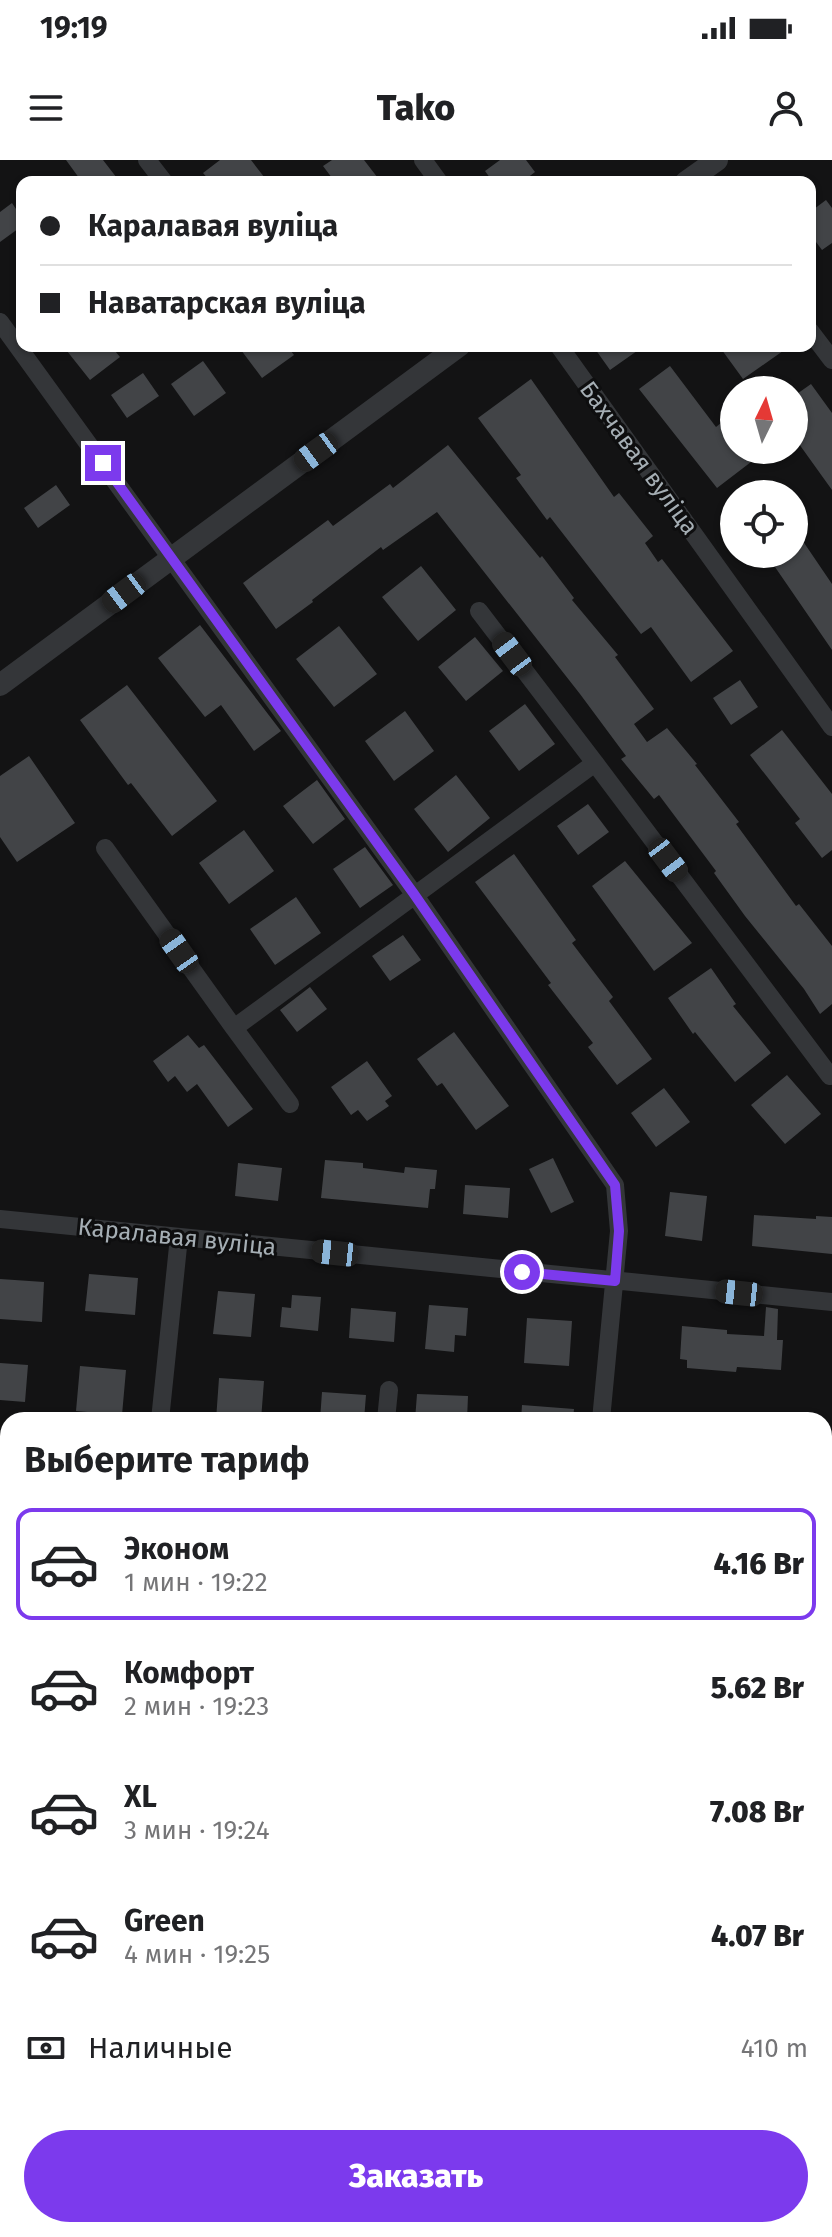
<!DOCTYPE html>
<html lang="ru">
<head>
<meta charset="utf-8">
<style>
	:root { --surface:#fff; --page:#f2f2f2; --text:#202124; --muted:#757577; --line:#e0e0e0; --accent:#7c3aed }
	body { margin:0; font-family:"Fira Sans",sans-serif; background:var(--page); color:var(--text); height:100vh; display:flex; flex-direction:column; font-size:30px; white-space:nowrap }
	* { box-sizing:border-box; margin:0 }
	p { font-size:26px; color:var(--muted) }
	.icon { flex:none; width:44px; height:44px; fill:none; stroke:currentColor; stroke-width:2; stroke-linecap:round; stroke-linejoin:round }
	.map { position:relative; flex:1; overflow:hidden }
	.details { position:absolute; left:0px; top:1252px; width:832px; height:826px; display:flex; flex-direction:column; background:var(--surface); border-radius:24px 24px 0 0; box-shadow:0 2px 6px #0004 }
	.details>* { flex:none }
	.hud { position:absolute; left:16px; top:16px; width:800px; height:176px; border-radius:16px; box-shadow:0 2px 6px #0004; display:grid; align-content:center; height:176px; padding:0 24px; background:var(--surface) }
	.needle { width:52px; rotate:5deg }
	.controls { position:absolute; left:720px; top:216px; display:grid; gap:16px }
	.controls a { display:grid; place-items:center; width:88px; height:88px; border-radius:50%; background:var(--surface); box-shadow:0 2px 6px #0004; font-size:40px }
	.end { position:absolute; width:36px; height:36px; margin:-18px; border:10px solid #7c3aed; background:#fff; box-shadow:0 0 0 4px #fff }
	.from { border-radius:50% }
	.car { position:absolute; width:24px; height:48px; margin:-24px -12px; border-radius:10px; box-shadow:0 0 6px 2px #0007; background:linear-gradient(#222 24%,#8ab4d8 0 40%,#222 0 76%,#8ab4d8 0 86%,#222 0) }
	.hud b { display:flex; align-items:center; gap:28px; height:76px; font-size:30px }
	.hud b+b { border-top:2px solid var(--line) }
	.hud i { width:20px; height:20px; background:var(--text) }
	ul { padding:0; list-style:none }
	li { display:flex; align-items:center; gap:24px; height:112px; margin:0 16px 12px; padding:0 8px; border:4px solid transparent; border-radius:16px }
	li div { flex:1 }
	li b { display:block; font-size:30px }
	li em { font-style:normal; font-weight:800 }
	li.on { border-color:var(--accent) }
	li>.icon { width:72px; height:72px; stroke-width:1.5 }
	h2 { padding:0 24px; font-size:36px; line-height:96px }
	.pay { display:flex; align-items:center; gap:20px; height:88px; padding:0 24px; font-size:30px }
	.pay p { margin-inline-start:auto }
	.primary-button { display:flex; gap:16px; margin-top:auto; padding:16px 24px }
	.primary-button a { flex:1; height:92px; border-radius:48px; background:var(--accent); color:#fff; font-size:32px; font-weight:800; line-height:92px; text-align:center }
	.status { display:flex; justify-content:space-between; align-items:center; height:56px; padding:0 40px; background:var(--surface); direction:ltr }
	.status svg { height:22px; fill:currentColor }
	header { display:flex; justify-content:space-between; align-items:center; height:104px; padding:0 24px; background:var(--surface); font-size:36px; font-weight:800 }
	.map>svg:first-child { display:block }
</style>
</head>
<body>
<div class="status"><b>19:19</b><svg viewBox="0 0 49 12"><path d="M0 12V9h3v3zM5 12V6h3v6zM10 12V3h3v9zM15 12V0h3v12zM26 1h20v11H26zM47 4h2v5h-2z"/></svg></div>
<header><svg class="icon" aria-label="menu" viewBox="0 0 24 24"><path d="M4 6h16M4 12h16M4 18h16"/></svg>Tako<svg class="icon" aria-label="person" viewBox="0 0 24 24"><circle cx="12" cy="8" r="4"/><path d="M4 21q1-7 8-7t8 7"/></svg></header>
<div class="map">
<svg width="832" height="2077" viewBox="0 0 832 2077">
	<rect width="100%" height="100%" fill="#131314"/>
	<path fill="#424447" d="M66,0H103L120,22H82Z
		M220,0H251L268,22H211L203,13Z
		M332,0H364L381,22H335L323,6Z
		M500,0H526L535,12L522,22H493L485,11Z
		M826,40L832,48V83L822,90L816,82L810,87V52Z
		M12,43L22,58V66L0,82V52Z
		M63,186H111L120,197L90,220Z
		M238,186H287L294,195L262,218Z
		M593,186H644L610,210Z
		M719,186H790L743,219Z
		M203,201L226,233L194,256L171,224Z
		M670,206L716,267L721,263L734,280V290H742L751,302L717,328L639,229Z
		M143,213L159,236L127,258L111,235Z
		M531,219L614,337L619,333L653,376L645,383L658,402L662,399L733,491L691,522L651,467L641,474L550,357L547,360L516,318L521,315L478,258Z
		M811,224L832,253V330L794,277V236Z
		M448,285L540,398L542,396L574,438L572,440L618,495L615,497L654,549L634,564L647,582L667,568L697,604L695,605L739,662L736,664L796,746L799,744L832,786V844L820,854L804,829L745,756L714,713L716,711L659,635L654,639L621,599L626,596L580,534L437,352L383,390L381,387L312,440L313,442L276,469L243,423L328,360L333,366L390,324L393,328Z
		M56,325L70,345L38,368L24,348Z
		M794,368L832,424V490L775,407L794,394Z
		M421,406L456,450L418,481L382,437Z
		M200,465L281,571L254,591L221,545L205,557L158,498Z
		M339,466L377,514L334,547L296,499Z
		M475,477L503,511L466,541L438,507Z
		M740,520L758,547L731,565L713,538Z
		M127,525L217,641L172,676L131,623L128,625L80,560Z
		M525,544L555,584L519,611L489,571Z
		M405,551L434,591L394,621L365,581Z
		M782,570L832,634V690L822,698L795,663L800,659L750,595Z
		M29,596L75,663L17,702L0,677V616Z
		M456,615L490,658L448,692L414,649Z
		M317,620L345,659L313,684L283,646Z
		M588,644L609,672L578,695L557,666Z
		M244,670L274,711L229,744L199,703Z
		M365,687L393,725L360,748L333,709Z
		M514,694L576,780L572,783L613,837L609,841L652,899L617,925L588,887L593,883L548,825L551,823L475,722Z
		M625,701L692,783L654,811L592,726Z
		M296,737L321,773L275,805L250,769Z
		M403,775L421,800L390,821L372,796Z
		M711,808L736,844L733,846L771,893L735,922L695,872L693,874L668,838Z
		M310,827L327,849L297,872L280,850Z
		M454,872L509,946L476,970L442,923L437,926L417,899Z
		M188,875L199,888L204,885L253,949L228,967L197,924L187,932L175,916L168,922L153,901Z
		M367,901L392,936L385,941L389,946L367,961L358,950L351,955L331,927Z
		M787,915L821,954L785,984L751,945Z
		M664,928L690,962L656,987L631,953Z
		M553,998L574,1042L551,1053L529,1009Z
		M325,1000L363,1003V1008L404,1013L405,1007L437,1010L435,1029H430L428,1048L321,1038Z
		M238,1003L282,1008L278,1041L235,1036Z
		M465,1025L510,1028L508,1058L463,1054Z
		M670,1032L707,1036L702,1081L665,1076Z
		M754,1055L816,1059V1056L832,1057V1094L752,1086Z
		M89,1114L138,1118L135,1155L85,1151Z
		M0,1119L44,1122L42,1162L0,1159Z
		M218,1131L255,1134L251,1177L213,1174Z
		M292,1135L321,1137L318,1171L280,1167L282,1147L291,1148Z
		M429,1145L468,1148L466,1176L455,1175L454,1192L425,1189Z
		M766,1147L778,1149L777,1180H783L781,1210L737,1207L736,1212L687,1208V1200L680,1199L682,1166L727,1170V1174L764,1176Z
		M351,1148L396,1152L394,1182L349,1178Z
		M527,1158L572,1161L569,1206L524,1203Z
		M0,1203L28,1205L25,1242L0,1240Z
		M80,1206L126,1210L122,1255L76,1251Z
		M219,1218L264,1221L261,1260H216Z
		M322,1232L366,1235L364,1260H320Z
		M417,1234L468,1236L467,1260H415Z
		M522,1245L574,1249L573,1260H521Z"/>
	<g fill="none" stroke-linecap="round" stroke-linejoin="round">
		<path stroke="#343639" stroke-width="18" d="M147,0L164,22
			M423,0L439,22
			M0,162L414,734L615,1025L619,1071L601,1260
			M810,171L832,200
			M559,186L832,567
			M595,603L830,916
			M105,688L234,868L595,603L479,451
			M234,868L290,944
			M0,1059L832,1142
			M160,1260L179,1077
			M386,1260L389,1230
			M0,1429L8,1430
			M824,1512L832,1513
			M0,2023H8
			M608,2070L685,2077"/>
		<path stroke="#343639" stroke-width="22" d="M686,22L717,0
			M0,525L459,186"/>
	</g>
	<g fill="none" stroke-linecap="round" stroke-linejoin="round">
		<path stroke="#7c3aed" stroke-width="10" d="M103,303L414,734L615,1025L619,1071L615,1121L522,1112"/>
	</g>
	<g text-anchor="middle" stroke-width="6" stroke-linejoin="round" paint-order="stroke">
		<g font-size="24" fill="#a5aeb4" stroke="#0e0e0f">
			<text transform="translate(639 298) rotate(54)" y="8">Бахчавая вуліца</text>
			<text transform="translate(177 1077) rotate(6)" y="8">Каралавая вуліца</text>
		</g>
	</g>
</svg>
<div class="controls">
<a><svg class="needle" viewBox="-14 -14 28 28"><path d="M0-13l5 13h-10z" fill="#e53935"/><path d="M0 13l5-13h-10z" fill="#757577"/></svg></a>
<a><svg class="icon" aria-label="locate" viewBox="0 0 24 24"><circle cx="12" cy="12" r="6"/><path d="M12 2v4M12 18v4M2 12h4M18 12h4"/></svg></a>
</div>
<i class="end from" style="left:522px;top:1112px"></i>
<i class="end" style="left:103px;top:303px"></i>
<i class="car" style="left:316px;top:292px;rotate:234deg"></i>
<i class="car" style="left:124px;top:433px;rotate:233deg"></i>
<i class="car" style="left:512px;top:494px;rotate:323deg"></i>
<i class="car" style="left:668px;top:700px;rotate:143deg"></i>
<i class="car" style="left:179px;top:791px;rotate:325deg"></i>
<i class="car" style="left:335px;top:1093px;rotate:276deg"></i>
<i class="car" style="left:739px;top:1133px;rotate:276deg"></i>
<div class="hud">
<b><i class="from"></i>Каралавая вуліца</b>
<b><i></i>Наватарская вуліца</b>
</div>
<section class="details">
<h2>Выберите тариф</h2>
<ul>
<li class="on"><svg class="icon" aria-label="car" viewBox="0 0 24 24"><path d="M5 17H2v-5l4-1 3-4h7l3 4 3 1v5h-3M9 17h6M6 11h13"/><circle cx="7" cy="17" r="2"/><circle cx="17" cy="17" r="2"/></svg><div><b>Эконом</b><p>1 мин · 19:22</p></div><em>4.16 Br</em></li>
<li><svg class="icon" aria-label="car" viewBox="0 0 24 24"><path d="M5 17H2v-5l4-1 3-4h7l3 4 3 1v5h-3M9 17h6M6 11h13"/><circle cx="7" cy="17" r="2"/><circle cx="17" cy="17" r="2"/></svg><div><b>Комфорт</b><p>2 мин · 19:23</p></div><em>5.62 Br</em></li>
<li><svg class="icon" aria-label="car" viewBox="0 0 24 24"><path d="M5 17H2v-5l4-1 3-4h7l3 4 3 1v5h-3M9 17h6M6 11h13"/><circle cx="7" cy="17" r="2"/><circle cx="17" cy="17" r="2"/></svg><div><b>XL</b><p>3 мин · 19:24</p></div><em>7.08 Br</em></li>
<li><svg class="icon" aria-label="car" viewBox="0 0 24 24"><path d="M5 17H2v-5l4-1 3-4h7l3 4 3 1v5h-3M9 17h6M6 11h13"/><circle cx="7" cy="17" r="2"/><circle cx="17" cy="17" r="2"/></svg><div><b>Green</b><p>4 мин · 19:25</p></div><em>4.07 Br</em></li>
</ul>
<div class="pay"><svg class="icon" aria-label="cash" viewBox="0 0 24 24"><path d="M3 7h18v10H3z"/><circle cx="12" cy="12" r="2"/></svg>Наличные<p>410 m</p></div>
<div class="primary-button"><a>Заказать</a></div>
</section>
</div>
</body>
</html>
